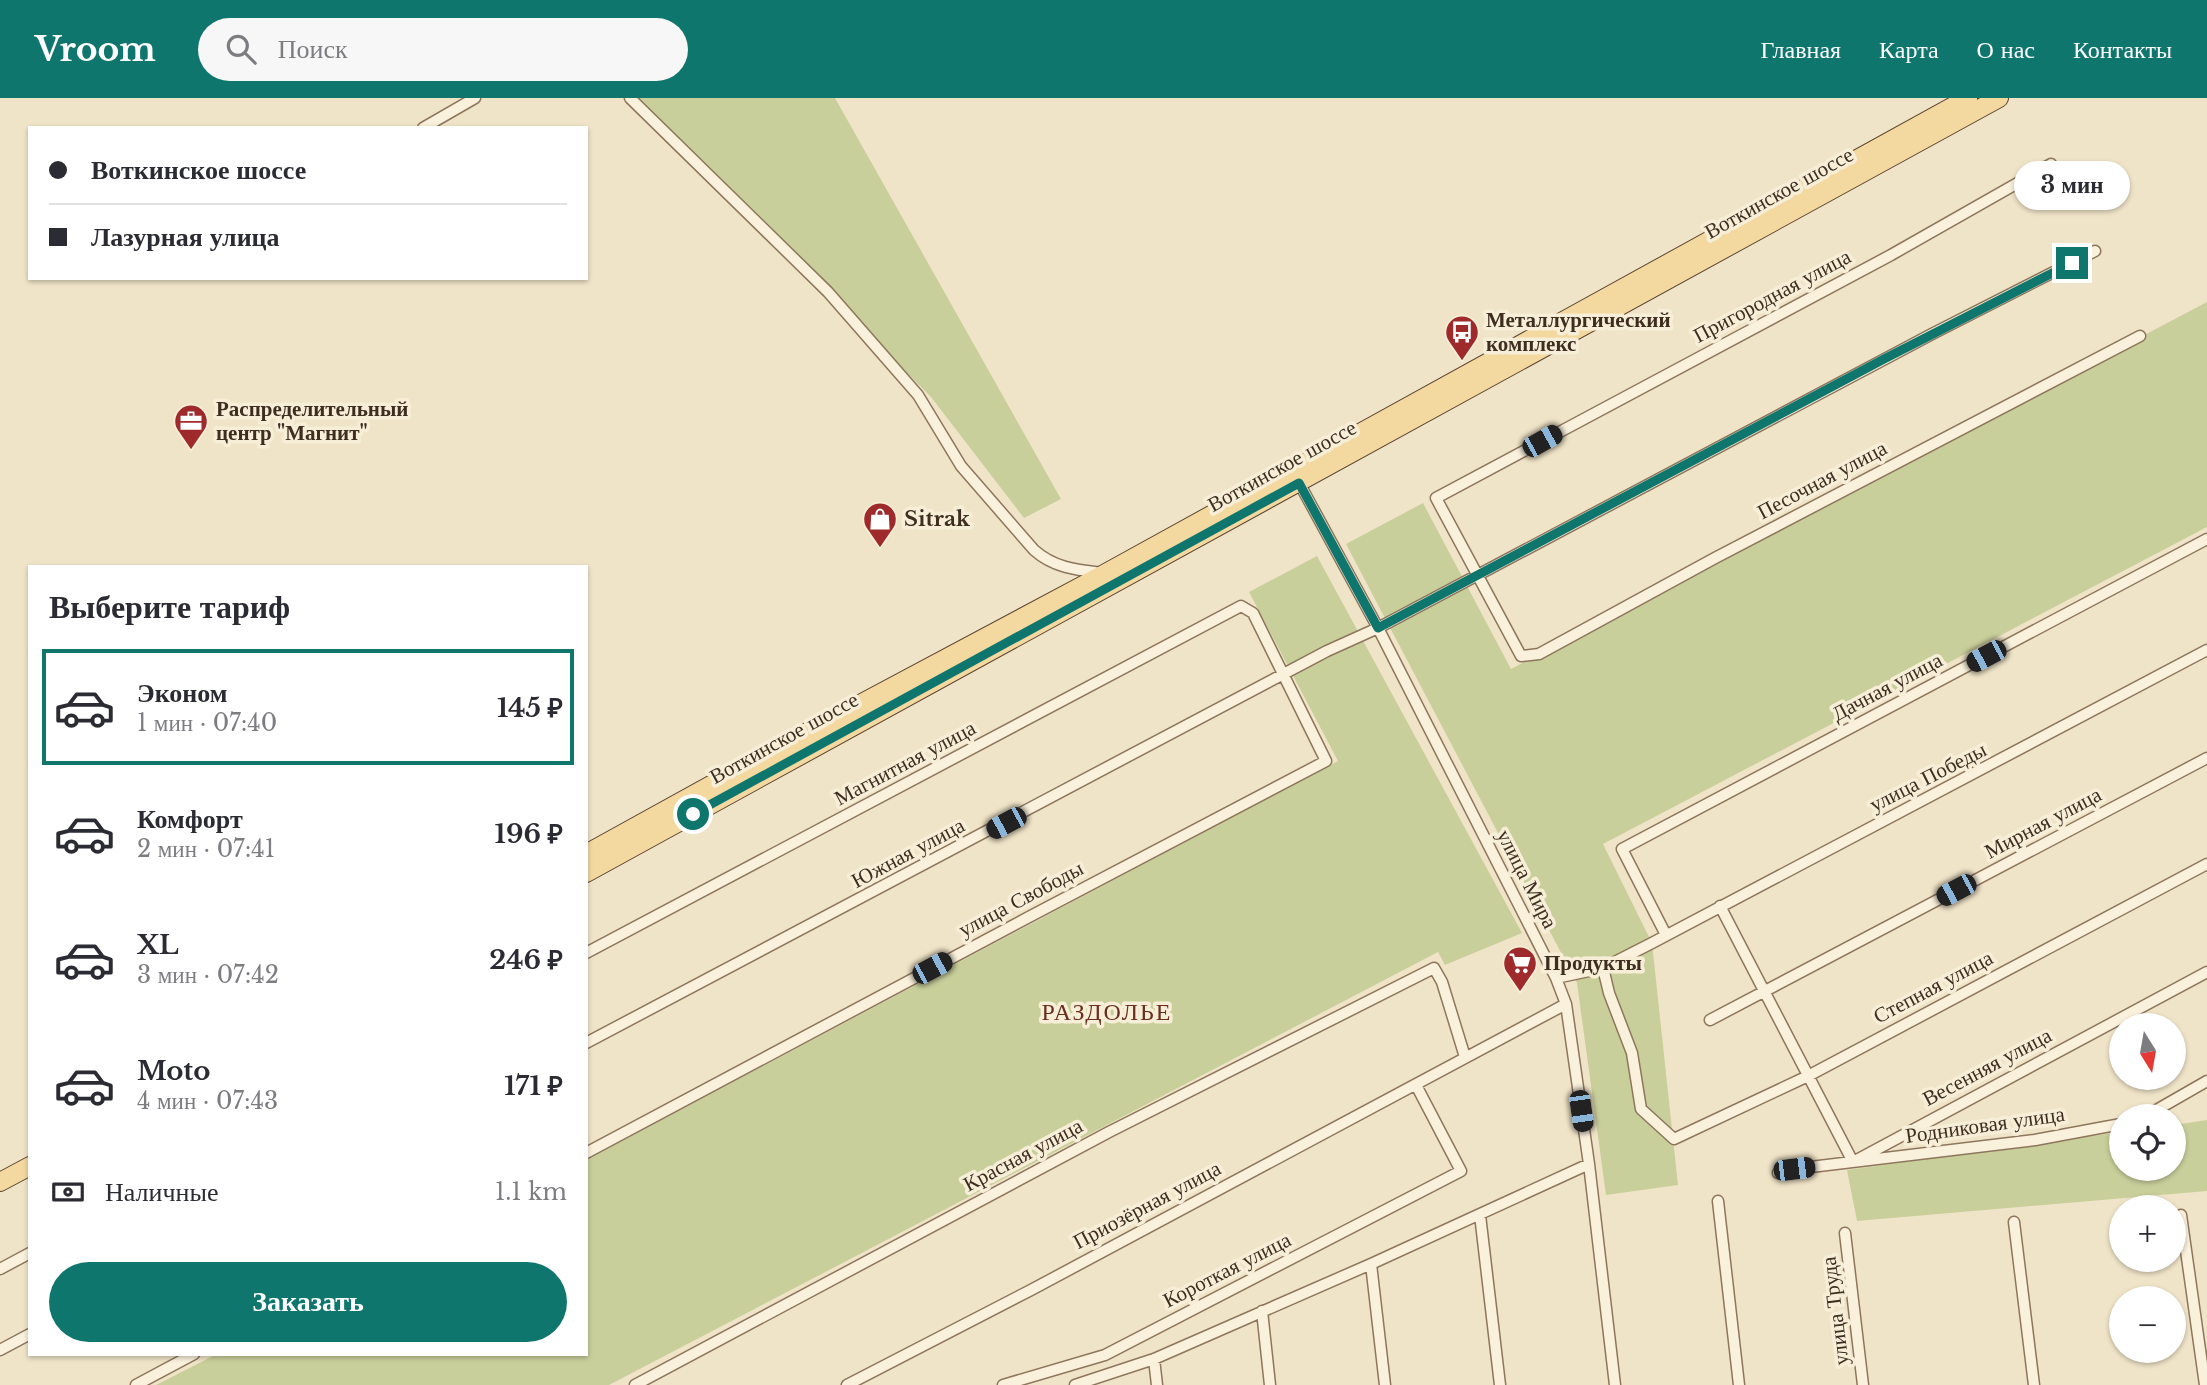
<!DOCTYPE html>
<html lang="ru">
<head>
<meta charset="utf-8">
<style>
	:root { --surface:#fff; --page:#f7f7f7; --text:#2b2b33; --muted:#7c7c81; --line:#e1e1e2; --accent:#0f766e }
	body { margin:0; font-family:"Libre Baskerville",serif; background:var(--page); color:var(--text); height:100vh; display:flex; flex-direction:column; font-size:26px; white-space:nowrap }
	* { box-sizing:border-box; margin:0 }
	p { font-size:23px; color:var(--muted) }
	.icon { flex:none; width:38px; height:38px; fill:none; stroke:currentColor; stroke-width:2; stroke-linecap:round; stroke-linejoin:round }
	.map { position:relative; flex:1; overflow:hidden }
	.drawer { position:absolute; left:28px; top:467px; width:560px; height:791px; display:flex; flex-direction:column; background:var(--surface); border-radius:0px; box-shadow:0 2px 5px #0004 }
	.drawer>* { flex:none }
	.top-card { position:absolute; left:28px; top:28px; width:560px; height:154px; border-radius:0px; box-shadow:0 2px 5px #0004; display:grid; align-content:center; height:154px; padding:0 21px; background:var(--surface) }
	.needle { width:46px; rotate:169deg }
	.buttons { position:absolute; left:2109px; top:915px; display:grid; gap:14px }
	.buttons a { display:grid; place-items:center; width:77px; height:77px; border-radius:50%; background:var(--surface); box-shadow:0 2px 5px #0004; font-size:35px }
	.end { position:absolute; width:32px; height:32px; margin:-16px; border:9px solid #0f766e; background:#fff; box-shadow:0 0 0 4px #fff }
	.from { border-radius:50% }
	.bubble { position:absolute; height:49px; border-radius:24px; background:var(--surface); box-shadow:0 2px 5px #0004; font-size:23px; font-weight:700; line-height:49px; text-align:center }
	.car { position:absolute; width:21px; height:42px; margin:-21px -10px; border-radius:9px; box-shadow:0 0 5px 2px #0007; background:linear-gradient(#222 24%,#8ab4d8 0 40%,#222 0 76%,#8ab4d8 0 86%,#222 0) }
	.top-card b { display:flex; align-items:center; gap:24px; height:66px; font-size:26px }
	.top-card b+b { border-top:2px solid var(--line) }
	.top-card i { width:18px; height:18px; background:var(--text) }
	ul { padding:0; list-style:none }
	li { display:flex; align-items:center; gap:21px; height:116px; margin:0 14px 10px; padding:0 7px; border:4px solid transparent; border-radius:0px }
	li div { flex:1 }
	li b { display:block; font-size:26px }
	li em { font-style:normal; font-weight:700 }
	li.selected { border-color:var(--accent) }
	li>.icon { width:63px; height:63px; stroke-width:1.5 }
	h2 { padding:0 21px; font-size:32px; line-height:84px }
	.pay { display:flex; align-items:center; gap:18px; height:77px; padding:0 21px; font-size:26px }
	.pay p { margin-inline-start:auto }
	.action { display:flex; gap:14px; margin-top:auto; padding:14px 21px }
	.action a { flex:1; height:80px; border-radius:42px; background:var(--accent); color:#fff; font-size:28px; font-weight:700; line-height:80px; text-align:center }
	header { display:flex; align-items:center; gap:42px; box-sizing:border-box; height:98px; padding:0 35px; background:var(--accent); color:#fff }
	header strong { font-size:33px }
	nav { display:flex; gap:38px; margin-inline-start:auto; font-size:24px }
	.search { width:490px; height:63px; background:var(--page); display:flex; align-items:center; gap:18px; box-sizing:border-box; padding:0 24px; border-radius:38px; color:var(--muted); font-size:26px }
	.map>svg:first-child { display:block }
</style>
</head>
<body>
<header>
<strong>Vroom</strong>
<div class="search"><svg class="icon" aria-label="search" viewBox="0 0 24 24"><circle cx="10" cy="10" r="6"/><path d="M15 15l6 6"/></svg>Поиск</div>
<nav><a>Главная</a><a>Карта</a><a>О нас</a><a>Контакты</a></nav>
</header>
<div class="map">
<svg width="2207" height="1287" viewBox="0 0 2207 1287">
	<rect width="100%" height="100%" fill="#f0e4c8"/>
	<path fill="#c9cf9b" d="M635,0H835L1061,401L1024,420L931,299Z
		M2207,204V429L1603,746L1652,845L1678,1087L1606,1097L1577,885L1346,446L1423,405L1511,571Z
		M1317,458L1522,835L1445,867L1438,854L609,1287H156L215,1257L586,1256V1062L1338,663L1249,494Z
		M2207,1022V1093L1857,1123L1847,1072L2121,1034V1071H2174V1027Z"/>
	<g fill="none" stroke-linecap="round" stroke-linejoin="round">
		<g stroke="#8d765c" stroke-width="13">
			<path id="street" d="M630,0L828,194L918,297L961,368L1034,452C1054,470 1077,472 1103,475
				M423,30L475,0
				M2051,66L1891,157L1436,400L1521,558L1539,556L1715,460L2140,238
				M1297,381L1378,530L1556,880L1566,906L1589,1066L1615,1287
				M1720,808L1853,1064
				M1666,837L1622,751L2207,441
				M586,855L1241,508L1253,515L1326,663L1027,820L586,1055
				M1603,870L1609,895L1632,955L1641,1011L1674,1041L1808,978L2207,766
				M1556,880L1603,870L1652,845L2207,552
				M1710,922L2207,660
				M586,945L1327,553L1378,530L1932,236L2095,153
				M2146,1018L2207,983
				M1853,1064L2207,874
				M1778,1075L1794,1071L2035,1042L2121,1026
				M1718,1103L1739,1287
				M1480,1117L1500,1287
				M2181,1117L2205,1287
				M2014,1124L2034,1287
				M1845,1135L1863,1287
				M1371,1166L1385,1287
				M0,1171L30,1155
				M1262,1213L1270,1287
				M0,1252L30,1236
				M1154,1261L1157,1287
				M136,1287L194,1256
				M635,1287L1109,1034L1434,870L1442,884L1465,959
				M847,1287L1031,1192L1566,906
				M1003,1287L1105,1257L1461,1073L1416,987
				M1075,1287L1154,1261L1371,1166L1589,1066"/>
		</g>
		<g stroke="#5b4430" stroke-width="20">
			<path id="primary" d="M586,756L787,645L1104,476L1968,0
				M586,775L1999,0
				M0,1084L30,1068"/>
		</g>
		<use href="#street" stroke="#faf1dc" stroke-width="10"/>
		<use href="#primary" stroke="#f3d9a0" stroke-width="18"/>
	</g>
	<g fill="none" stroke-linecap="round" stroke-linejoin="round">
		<path stroke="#0f766e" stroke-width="9" d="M693,716L1299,385L1378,530L1884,261L2072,165"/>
	</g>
	<defs>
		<g id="bus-pin" transform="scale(1.75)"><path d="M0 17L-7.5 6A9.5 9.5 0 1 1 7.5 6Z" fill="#9e2a2b" stroke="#f7eed8"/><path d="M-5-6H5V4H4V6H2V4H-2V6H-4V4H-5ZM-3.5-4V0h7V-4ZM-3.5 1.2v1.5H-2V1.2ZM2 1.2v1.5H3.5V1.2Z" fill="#fff"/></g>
		<g id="office-pin" transform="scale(1.75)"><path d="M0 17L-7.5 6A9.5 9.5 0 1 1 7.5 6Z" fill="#9e2a2b" stroke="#f7eed8"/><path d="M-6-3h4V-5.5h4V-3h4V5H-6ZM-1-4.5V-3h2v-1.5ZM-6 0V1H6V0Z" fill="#fff"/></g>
		<g id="shop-pin" transform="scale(1.75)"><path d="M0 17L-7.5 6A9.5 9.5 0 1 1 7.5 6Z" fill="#9e2a2b" stroke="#f7eed8"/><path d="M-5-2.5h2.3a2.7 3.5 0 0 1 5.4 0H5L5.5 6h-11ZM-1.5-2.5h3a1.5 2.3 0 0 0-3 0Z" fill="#fff"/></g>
		<g id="supermarket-pin" transform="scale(1.75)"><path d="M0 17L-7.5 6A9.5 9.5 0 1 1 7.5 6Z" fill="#9e2a2b" stroke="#f7eed8"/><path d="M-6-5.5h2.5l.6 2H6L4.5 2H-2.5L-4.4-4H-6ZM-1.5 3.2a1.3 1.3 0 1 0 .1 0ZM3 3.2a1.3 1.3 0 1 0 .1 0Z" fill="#fff"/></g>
	</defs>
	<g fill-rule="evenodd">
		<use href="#bus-pin" x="1462" y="234"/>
		<use href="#office-pin" x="191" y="323"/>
		<use href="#shop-pin" x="880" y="421"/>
		<use href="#supermarket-pin" x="1520" y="865"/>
	</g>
	<g text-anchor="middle" stroke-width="7" stroke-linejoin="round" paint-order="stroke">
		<g font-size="21" fill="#3d2e20" stroke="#f7eed8">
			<text transform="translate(1779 95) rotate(-29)" y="7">Воткинское шоссе</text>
			<text transform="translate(1772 198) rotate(-28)" y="7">Пригородная улица</text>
			<text transform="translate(1282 368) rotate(-29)" y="7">Воткинское шоссе</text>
			<text transform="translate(1822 382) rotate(-28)" y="7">Песочная улица</text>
			<text transform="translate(1887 589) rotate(-28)" y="7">Дачная улица</text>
			<text transform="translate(784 640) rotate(-29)" y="7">Воткинское шоссе</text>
			<text transform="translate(905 665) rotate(-28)" y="7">Магнитная улица</text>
			<text transform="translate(1928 679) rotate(-27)" y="7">улица Победы</text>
			<text transform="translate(2043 725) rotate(-28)" y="7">Мирная улица</text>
			<text transform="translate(908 755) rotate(-28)" y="7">Южная улица</text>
			<text transform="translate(1527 781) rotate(63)" y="7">улица Мира</text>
			<text transform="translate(1021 801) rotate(-28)" y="7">улица Свободы</text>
			<text transform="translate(1933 889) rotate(-28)" y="7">Степная улица</text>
			<text transform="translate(1987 969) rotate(-28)" y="7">Весенняя улица</text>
			<text transform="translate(1985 1027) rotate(-8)" y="7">Родниковая улица</text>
			<text transform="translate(1023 1057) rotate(-28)" y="7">Красная улица</text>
			<text transform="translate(1147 1107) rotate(-28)" y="7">Приозёрная улица</text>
			<text transform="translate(1227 1172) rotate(-27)" y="7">Короткая улица</text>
			<text transform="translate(1835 1213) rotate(-97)" y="7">улица Труда</text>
		</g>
		<g font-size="21" font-weight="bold" fill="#3d2e20" stroke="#f7eed8" text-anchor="start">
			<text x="1486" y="229">Металлургический<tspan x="1486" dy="24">комплекс</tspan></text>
			<text x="216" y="318">Распределительный<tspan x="216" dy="24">центр "Магнит"</tspan></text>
			<text x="904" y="428">Sitrak</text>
			<text x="1544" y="872">Продукты</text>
		</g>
		<g font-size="24" letter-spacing="2" fill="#6b2e1e" stroke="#f7eed8">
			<text x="1107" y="922">РАЗДОЛЬЕ</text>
		</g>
	</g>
</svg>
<div class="buttons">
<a><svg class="needle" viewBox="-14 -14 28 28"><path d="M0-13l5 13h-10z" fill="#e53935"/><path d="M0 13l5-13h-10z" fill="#7c7c81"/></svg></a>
<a><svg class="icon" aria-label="locate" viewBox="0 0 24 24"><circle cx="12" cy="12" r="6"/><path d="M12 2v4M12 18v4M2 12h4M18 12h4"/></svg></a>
<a>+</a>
<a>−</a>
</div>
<i class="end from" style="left:693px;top:716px"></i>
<i class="end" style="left:2072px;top:165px"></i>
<div class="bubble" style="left:2014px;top:63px;width:116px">3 мин</div>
<i class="car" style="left:1542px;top:343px;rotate:61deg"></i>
<i class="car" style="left:1986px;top:558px;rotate:242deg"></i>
<i class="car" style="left:1006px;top:725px;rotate:242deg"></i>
<i class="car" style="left:1956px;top:792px;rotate:242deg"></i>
<i class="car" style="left:932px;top:870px;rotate:62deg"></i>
<i class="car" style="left:1581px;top:1013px;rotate:172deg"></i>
<i class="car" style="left:1794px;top:1071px;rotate:83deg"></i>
<div class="top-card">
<b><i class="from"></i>Воткинское шоссе</b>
<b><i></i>Лазурная улица</b>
</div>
<section class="drawer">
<h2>Выберите тариф</h2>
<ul>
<li class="selected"><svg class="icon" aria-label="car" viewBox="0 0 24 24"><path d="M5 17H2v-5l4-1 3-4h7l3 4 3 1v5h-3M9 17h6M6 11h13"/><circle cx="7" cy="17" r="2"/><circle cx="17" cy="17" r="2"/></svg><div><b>Эконом</b><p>1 мин · 07:40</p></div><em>145 ₽</em></li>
<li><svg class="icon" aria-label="car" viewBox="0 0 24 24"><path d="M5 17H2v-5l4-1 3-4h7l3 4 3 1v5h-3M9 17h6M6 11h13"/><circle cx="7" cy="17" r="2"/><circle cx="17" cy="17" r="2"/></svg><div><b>Комфорт</b><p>2 мин · 07:41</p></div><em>196 ₽</em></li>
<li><svg class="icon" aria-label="car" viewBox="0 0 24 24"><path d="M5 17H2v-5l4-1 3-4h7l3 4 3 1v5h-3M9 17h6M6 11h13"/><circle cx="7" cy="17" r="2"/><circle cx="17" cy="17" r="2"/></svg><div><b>XL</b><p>3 мин · 07:42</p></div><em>246 ₽</em></li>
<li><svg class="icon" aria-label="car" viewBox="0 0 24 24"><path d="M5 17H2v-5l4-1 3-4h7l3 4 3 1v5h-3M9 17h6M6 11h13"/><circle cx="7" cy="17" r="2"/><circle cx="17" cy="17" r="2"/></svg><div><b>Moto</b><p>4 мин · 07:43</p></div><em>171 ₽</em></li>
</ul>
<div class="pay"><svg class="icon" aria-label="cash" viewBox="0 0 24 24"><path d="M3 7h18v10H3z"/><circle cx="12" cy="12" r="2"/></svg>Наличные<p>1.1 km</p></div>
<div class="action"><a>Заказать</a></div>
</section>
</div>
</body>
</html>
